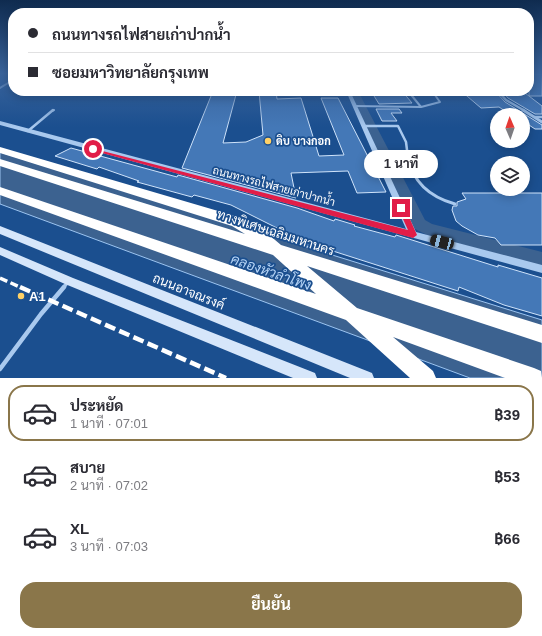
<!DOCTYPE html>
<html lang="th">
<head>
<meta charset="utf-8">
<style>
	:root { --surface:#fff; --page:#f2f2f3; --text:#2b2b33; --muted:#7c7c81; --line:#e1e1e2; --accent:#8a764a }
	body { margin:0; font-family:Arial,Sarabun,sans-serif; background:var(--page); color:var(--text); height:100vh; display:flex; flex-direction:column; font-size:15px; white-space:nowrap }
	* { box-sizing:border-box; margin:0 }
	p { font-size:13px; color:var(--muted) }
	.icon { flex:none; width:22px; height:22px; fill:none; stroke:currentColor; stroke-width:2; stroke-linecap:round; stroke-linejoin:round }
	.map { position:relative; height:378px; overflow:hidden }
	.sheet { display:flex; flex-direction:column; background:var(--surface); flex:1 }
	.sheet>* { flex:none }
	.guide { position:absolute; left:8px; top:8px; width:526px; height:88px; border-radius:16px; box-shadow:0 2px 10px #0003; display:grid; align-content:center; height:88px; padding:0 20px; background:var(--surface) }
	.needle { width:26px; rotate:358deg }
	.buttons { position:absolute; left:490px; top:108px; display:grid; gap:8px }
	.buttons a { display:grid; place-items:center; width:40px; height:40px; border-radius:50%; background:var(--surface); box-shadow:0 2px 10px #0003; font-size:20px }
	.end { position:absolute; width:18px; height:18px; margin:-9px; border:5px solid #e11d48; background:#fff; box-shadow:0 0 0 2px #fff }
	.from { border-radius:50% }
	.bubble { position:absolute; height:28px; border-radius:14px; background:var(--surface); box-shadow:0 2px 10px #0003; font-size:13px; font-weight:700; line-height:28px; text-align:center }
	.car { position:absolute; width:12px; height:24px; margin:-12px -6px; border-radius:5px; box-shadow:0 0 3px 1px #0007; background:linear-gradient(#222 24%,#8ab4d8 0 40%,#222 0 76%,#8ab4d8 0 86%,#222 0) }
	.guide b { display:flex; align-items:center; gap:14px; height:38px; font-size:15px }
	.guide b+b { border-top:1px solid var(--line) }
	.guide i { width:10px; height:10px; background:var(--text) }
	ul { padding:7px 0 0; list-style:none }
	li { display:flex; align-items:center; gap:12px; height:56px; margin:0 8px 6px; padding:0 12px; border:2px solid transparent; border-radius:16px }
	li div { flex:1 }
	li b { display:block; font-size:15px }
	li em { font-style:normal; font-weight:700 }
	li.on { border-color:var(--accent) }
	li>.icon { width:36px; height:36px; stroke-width:1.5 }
	.cta { display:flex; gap:8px; margin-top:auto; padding:8px 20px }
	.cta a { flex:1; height:46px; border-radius:16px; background:var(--accent); color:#fff; font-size:16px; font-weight:700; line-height:46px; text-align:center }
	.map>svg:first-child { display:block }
</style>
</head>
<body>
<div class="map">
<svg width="542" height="378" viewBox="0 0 542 378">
	<rect width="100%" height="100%" fill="#1b4f8f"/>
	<path fill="#3c6290" stroke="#9cc4f0" d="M0,152L542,320V378H470L0,204Z"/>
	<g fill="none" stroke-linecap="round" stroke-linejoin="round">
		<path fill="#3c6290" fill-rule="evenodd" d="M350,91H358L425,220L432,224L542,252V266L427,235L413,228Z"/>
	</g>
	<path fill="#4478b7" stroke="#cfe3fa" d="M529,74H542V96H529L542,106V114H535L508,98L502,91H522L529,96Z
		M213,91H237L223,143L246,142L263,135L259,91H276L277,99L301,98L319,156L344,155L321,98H338L386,192L357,193L348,171L291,173L296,198L182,168Z
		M371,91H402L412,103L379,104Z
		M461,91H495L505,102L542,125V129H535L523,121V115H511L499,107L481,108Z
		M376,109H399L402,113H391L397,121H382Z
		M71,148L177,177L178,175L297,208L334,221L335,219L355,225L354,226L395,237L396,235L498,267V265L542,278V316L504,305L459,287L458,291L311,244L309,247L289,238L281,233L283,231L231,205L194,195L192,197L137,182L139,181L99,167L97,169L55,156Z
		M462,193H542V245H501L495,238L478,235L462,226L456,221L452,210L453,206H457V202L466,199Z"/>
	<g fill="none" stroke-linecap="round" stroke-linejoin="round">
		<path stroke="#a9c9ee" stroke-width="2" d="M0,88L13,80
			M356,106L421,107L408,91
			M421,107L440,102L432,91
			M52,111L54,110"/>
		<path stroke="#a9c9ee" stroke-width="2.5" d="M535,117H542
			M365,126H398L406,142L408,158
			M28,131L53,110"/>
		<path stroke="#a9c9ee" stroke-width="3" d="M408,157C413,183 430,197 455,204"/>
		<path stroke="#a9c9ee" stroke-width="3.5" d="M63,288L68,282"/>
		<path stroke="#a9c9ee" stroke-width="4.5" d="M0,369L41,314L64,287"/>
		<path stroke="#a9c9ee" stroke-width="2.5" d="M498,91L506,100L525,111"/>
		<path stroke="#a9c9ee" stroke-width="3" d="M523,110L542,122"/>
		<path fill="#a9c9ee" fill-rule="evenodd" d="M346,91H350L416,232L542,265V273L0,125V121L406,229Z"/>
		<path fill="#d6e6fa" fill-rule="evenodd" d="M0,226L367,371L372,373L374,378H350L0,234Z
			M0,247L73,278L310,371L315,373L317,378H293L65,284L0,255Z"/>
		<path fill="#fff" fill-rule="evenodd" d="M0,147L242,218L268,234L281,245L542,325V343L307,266L357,308L534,368L541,371L542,378H505L393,337L433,371L436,378H410L346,320L0,195V187L316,294L273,255L0,166V159L245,234L232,226L0,153Z"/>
		<path stroke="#fff" stroke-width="3.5" stroke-dasharray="8 3.5" stroke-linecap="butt" d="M0,278L22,288"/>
		<path stroke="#fff" stroke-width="4.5" stroke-dasharray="11 4.5" stroke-linecap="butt" d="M20,287L226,378"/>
	</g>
	<linearGradient id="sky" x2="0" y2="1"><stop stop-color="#0f2b4f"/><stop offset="0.58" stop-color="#39639b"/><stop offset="1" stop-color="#39639b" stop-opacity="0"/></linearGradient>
	<rect width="542" height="127" fill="url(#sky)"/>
	<path fill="#e11d48" d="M91,148L408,230L398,208L401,205L405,208L417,235L413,238L91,150Z"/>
	<g fill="#ffd166" stroke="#1b4f8f" stroke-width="1.5">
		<circle cx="268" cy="141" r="4"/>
		<circle cx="21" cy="296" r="4"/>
	</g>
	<g text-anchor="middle" stroke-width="3.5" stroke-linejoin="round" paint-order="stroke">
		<g font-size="11" font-weight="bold" fill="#fff" stroke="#1b4f8f" text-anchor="start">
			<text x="276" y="145">ดิบ บางกอก</text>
		</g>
		<g font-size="11" fill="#fff" stroke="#1b4f8f">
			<text transform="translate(274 186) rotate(15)" y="4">ถนนทางรถไฟสายเก่าปากน้ำ</text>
		</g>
		<g font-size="13" fill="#fff" stroke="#1b4f8f">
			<text transform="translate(276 232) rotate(18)" y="5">ทางพิเศษเฉลิมมหานคร</text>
			<text transform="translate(189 291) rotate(22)" y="5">ถนนอาจณรงค์</text>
		</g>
		<g font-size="13" font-weight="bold" fill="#fff" stroke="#1b4f8f" text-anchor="start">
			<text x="29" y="301">A1</text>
		</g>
		<g font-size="14" font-style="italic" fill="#b5d3f5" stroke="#1b4f8f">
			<text transform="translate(271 272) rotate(19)" y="5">คลองหัวลำโพง</text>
		</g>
	</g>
</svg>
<div class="buttons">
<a><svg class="needle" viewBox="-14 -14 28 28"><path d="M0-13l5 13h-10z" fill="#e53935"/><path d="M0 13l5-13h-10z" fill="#7c7c81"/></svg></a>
<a><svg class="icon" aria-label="layers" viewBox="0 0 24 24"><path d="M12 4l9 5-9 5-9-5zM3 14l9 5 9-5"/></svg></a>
</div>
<i class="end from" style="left:93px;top:149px"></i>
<i class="end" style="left:401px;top:208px"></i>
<div class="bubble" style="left:364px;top:150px;width:74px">1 นาที</div>
<i class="car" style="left:442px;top:242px;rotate:285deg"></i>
<div class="guide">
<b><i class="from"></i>ถนนทางรถไฟสายเก่าปากน้ำ</b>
<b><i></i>ซอยมหาวิทยาลัยกรุงเทพ</b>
</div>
</div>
<section class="sheet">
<ul>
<li class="on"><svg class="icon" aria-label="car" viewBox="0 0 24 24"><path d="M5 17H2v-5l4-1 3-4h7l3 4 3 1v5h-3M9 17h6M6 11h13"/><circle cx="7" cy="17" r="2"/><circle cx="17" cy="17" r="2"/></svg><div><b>ประหยัด</b><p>1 นาที · 07:01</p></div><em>฿39</em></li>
<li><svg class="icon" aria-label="car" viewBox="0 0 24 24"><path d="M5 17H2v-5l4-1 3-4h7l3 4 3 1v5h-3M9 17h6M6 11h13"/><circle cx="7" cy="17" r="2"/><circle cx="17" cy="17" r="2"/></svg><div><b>สบาย</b><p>2 นาที · 07:02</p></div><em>฿53</em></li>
<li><svg class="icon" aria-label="car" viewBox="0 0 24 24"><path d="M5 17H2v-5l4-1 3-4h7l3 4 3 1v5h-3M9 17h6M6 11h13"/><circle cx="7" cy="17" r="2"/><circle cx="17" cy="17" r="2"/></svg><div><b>XL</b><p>3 นาที · 07:03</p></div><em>฿66</em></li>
</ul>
<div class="cta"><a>ยืนยัน</a></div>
</section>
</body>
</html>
